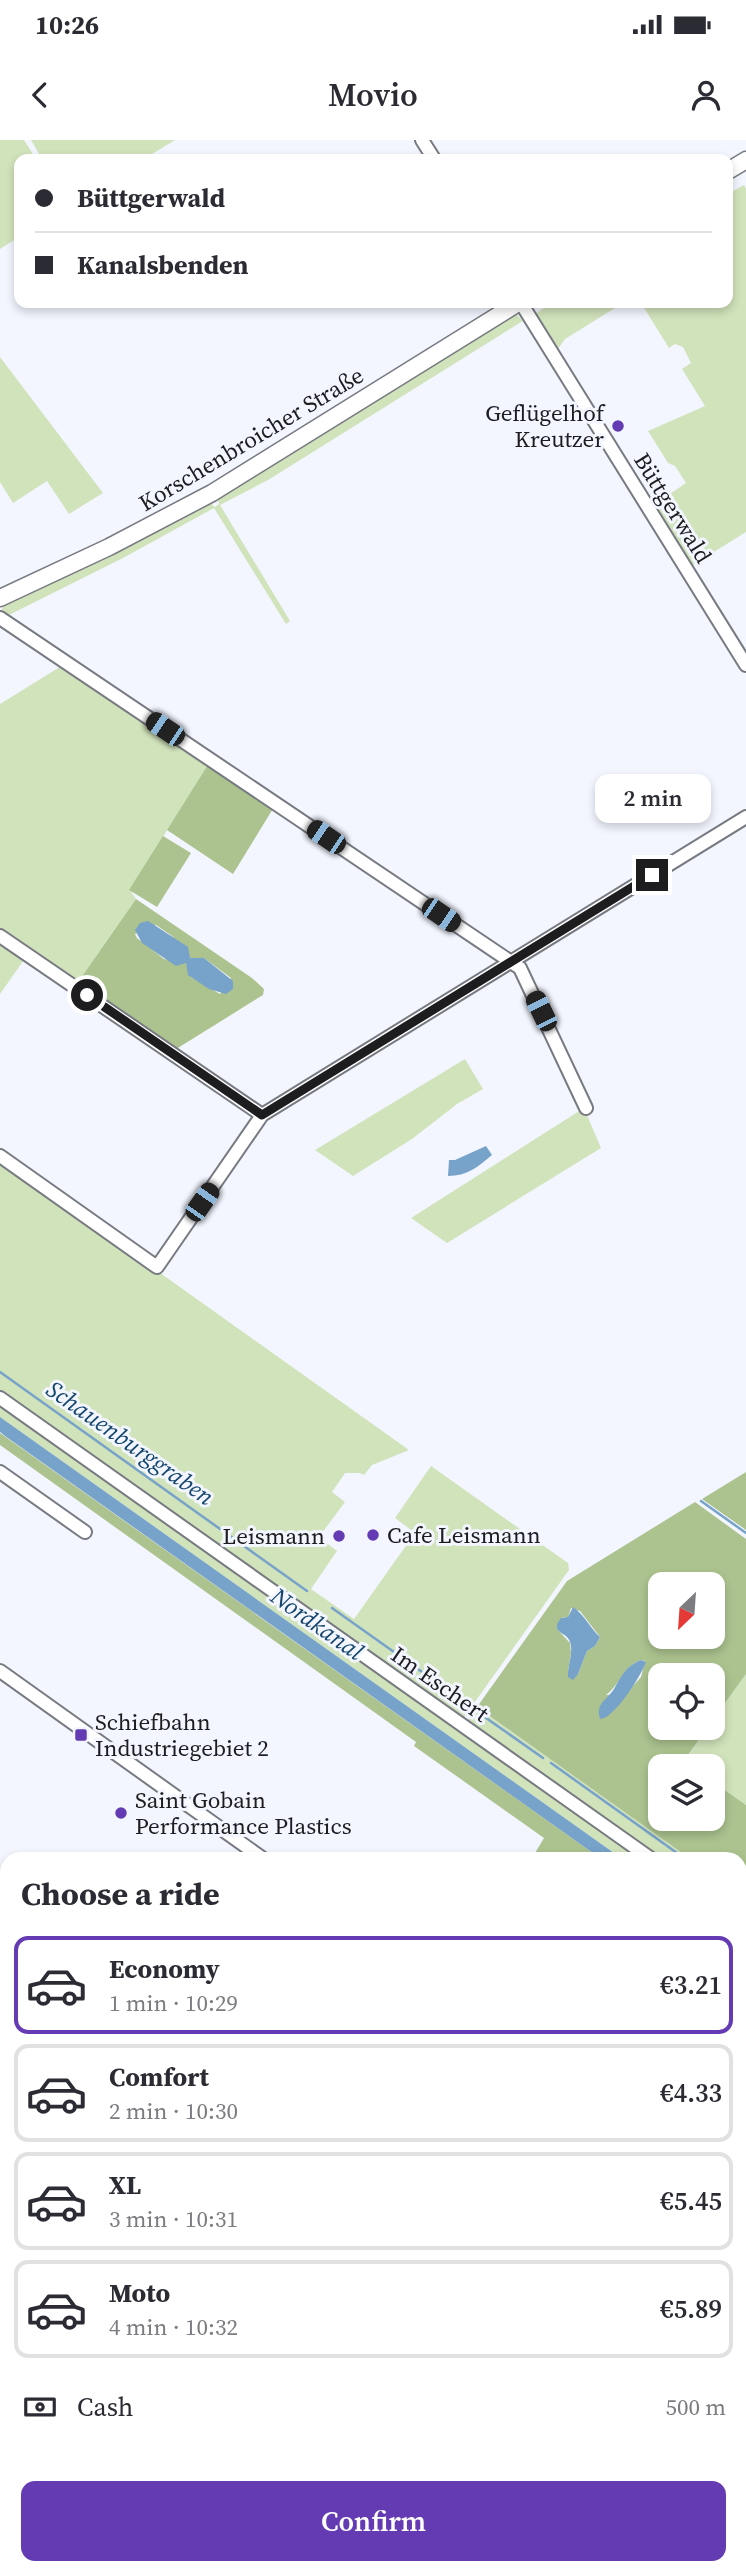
<!DOCTYPE html>
<html lang="en">
<head>
<meta charset="utf-8">
<style>
	:root { --surface:#fff; --page:#f7f7f7; --text:#2b2b33; --muted:#7c7c81; --line:#e1e1e2; --accent:#643bb3 }
	body { margin:0; font-family:"Source Serif 4",serif; background:var(--page); color:var(--text); height:100vh; display:flex; flex-direction:column; font-size:26px; white-space:nowrap }
	* { box-sizing:border-box; margin:0 }
	p { font-size:23px; color:var(--muted) }
	.icon { flex:none; width:38px; height:38px; fill:none; stroke:currentColor; stroke-width:2; stroke-linecap:round; stroke-linejoin:round }
	.map { position:relative; flex:1; overflow:hidden }
	.drawer { position:absolute; left:0px; top:1712px; width:747px; height:723px; display:flex; flex-direction:column; background:var(--surface); border-radius:21px 21px 0 0; box-shadow:0 4px 10px #0003 }
	.drawer>* { flex:none }
	.top-card { position:absolute; left:14px; top:14px; width:719px; height:154px; border-radius:14px; box-shadow:0 4px 10px #0003; display:grid; align-content:center; height:154px; padding:0 21px; background:var(--surface) }
	.needle { width:46px; rotate:205deg }
	.fabs { position:absolute; left:648px; top:1432px; display:grid; gap:14px }
	.fabs a { display:grid; place-items:center; width:77px; height:77px; border-radius:14px; background:var(--surface); box-shadow:0 4px 10px #0003; font-size:35px }
	.end { position:absolute; width:32px; height:32px; margin:-16px; border:9px solid #1d1d20; background:#fff; box-shadow:0 0 0 4px #fff }
	.from { border-radius:50% }
	.bubble { position:absolute; height:49px; border-radius:14px; background:var(--surface); box-shadow:0 4px 10px #0003; font-size:23px; font-weight:600; line-height:49px; text-align:center }
	.car { position:absolute; width:21px; height:42px; margin:-21px -10px; border-radius:9px; box-shadow:0 0 5px 2px #0007; background:linear-gradient(#222 24%,#8ab4d8 0 40%,#222 0 76%,#8ab4d8 0 86%,#222 0) }
	.top-card b { display:flex; align-items:center; gap:24px; height:66px; font-size:26px }
	.top-card b+b { border-top:2px solid var(--line) }
	.top-card i { width:18px; height:18px; background:var(--text) }
	ul { padding:0; list-style:none }
	li { display:flex; align-items:center; gap:21px; height:98px; margin:0 14px 10px; padding:0 7px; border:4px solid var(--line); border-radius:14px }
	li div { flex:1 }
	li b { display:block; font-size:26px }
	li em { font-style:normal; font-weight:600 }
	li.active { border-color:var(--accent) }
	li>.icon { width:63px; height:63px; stroke-width:1.5 }
	h2 { padding:0 21px; font-size:32px; line-height:84px }
	.pay { display:flex; align-items:center; gap:18px; height:77px; padding:0 21px; font-size:26px }
	.pay p { margin-inline-start:auto }
	.button { display:flex; gap:14px; margin-top:auto; padding:14px 21px }
	.button a { flex:1; height:80px; border-radius:14px; background:var(--accent); color:#fff; font-size:28px; font-weight:600; line-height:80px; text-align:center }
	.status { display:flex; justify-content:space-between; align-items:center; height:49px; padding:0 35px; background:var(--surface); direction:ltr }
	.status svg { height:19px; fill:currentColor }
	header { display:flex; justify-content:space-between; align-items:center; height:91px; padding:0 21px; background:var(--surface); font-size:32px; font-weight:600 }
	.map>svg:first-child { display:block }
</style>
</head>
<body>
<div class="status"><b>10:26</b><svg viewBox="0 0 49 12"><path d="M0 12V9h3v3zM5 12V6h3v6zM10 12V3h3v9zM15 12V0h3v12zM26 1h20v11H26zM47 4h2v5h-2z"/></svg></div>
<header><svg class="icon" aria-label="back" viewBox="0 0 24 24"><path d="M15 5l-7 7 7 7"/></svg>Movio<svg class="icon" aria-label="person" viewBox="0 0 24 24"><circle cx="12" cy="8" r="4"/><path d="M4 21q1-7 8-7t8 7"/></svg></header>
<div class="map">
<svg width="746" height="2433" viewBox="0 0 746 2433">
	<rect width="100%" height="100%" fill="#f3f6ff"/>
	<path fill="#d1e3bb" d="M0,0H24L36,19H19V97L0,109Z
		M31,0H175L144,19H42Z
		M744,45L746,49V392L693,425L655,364L686,343L675,326L668,323L648,291L705,266L682,229L691,223L683,207L675,204L669,208L641,163H728V54Z
		M552,163H623L565,199L558,209L536,173Z
		M509,173L516,174L523,181L268,340L220,365L290,481L286,484L214,368L123,418L5,477L2,471L4,460L206,360L215,367L219,364L217,354Z
		M0,217L103,353L69,374L47,341L13,363L0,342Z
		M63,525L209,623L130,750L136,759L76,845L0,792V564Z
		M0,799L26,817L0,854Z
		M465,919L483,949L457,964L412,999L353,1036L315,1010Z
		M584,968L601,1008L447,1103L411,1078Z
		M0,1019L409,1310L372,1325L364,1335L360,1333H345L332,1352L345,1362L319,1397L337,1411L311,1449L354,1479L415,1393L395,1378L431,1326L568,1423L569,1430L462,1580L0,1253Z
		M0,1266L640,1718H621L0,1277Z
		M746,1534V1665L712,1641V1626H690L684,1622L708,1587H712V1581Z
		M477,1567L689,1718H657L466,1583Z
		M740,1858L746,1862V2056L740,2052Z
		M740,2068L746,2072V2274L740,2270Z
		M0,2245L7,2251V2427H172L170,2433H0Z"/>
	<path fill="#acc38f" fill-rule="evenodd" d="M209,623L274,667L233,734L167,690Z
		M163,696L191,713L157,767L129,750Z
		M136,759L252,838L264,849L263,855L173,911L76,845ZM156,785L172,796L190,818H204L231,838L220,854L191,837L186,823L164,819L137,798L135,794Z
		M0,1293L600,1718H544L535,1713L544,1698L414,1606L416,1602L0,1305Z
		M746,1332V1390L702,1359Z
		M695,1362L746,1399V1534L712,1581V1535H660V1587H708L684,1621L690,1626H660V1678H712V1641L746,1665V1733L740,1741V1718H689L477,1567L567,1441ZM660,1444H712V1496H660ZM571,1468L580,1471L600,1497L595,1506L587,1511L578,1534L568,1531L571,1513L570,1503L557,1489L563,1477L568,1478ZM641,1520L645,1521L641,1537L625,1555H606C621,1544 621,1528 641,1520Z
		M0,1968L7,1973V2164L0,2175Z
		M242,2427H399L397,2433H250Z
		M413,2427H519L535,2431L536,2427H566L595,2433L596,2427H709L712,2433H411Z"/>
	<path fill="#77a2c9" d="M148,781L188,807L190,818H204L233,841V849L226,854L209,849L188,835L186,823L176,826L142,803L135,790L140,783Z
		M486,1006L492,1015C478,1027 467,1036 448,1036L449,1020H455Z
		M0,1277L621,1718H600L5,1296L0,1292Z
		M573,1467C584,1474 590,1488 600,1497L595,1506L587,1511L578,1534L573,1540L568,1537C567,1524 577,1506 566,1496C563,1494 559,1492 557,1489V1484L561,1478L568,1477Z
		M641,1520L646,1522C641,1536 614,1579 600,1579C595,1563 607,1560 614,1549C622,1535 625,1527 641,1520Z"/>
	<g fill="none" stroke-linecap="round" stroke-linejoin="round">
		<path stroke="#77a2c9" stroke-width="2.5" d="M0,1232L307,1451
			M701,1361L746,1393
			M332,1468L470,1566
			M479,1573L543,1618
			M551,1623L684,1718
			M740,1758L746,1762
			M740,2048L746,2052
			M0,2167L7,2156
			M0,2254L7,2259
			M231,2427L239,2433
			M3,2433L7,2426
			M185,2433L188,2427"/>
		<g stroke="#787a82" stroke-width="16">
			<path id="minor" d="M422,0L434,19
				M521,163L746,525
				M0,478L520,828L586,968
				M0,796L262,975
				M0,1016L157,1127L262,975L746,677
				M0,1258L650,1718
				M0,1332L85,1392
				M0,1531L262,1718
				M740,1783L746,1787
				M174,2433L176,2427
				M403,2433L405,2427"/>
		</g>
		<g stroke="#787a82" stroke-width="19">
			<path id="major" d="M728,31L746,20
				M0,458L109,407L212,353L518,163"/>
		</g>
		<g stroke="#787a82" stroke-width="21">
			<path id="highway" d="M0,1871L7,1875
				M0,1889L7,1894
				M740,2400L746,2405
				M740,2419L746,2424"/>
		</g>
		<use href="#minor" stroke="#fff" stroke-width="12"/>
		<use href="#major" stroke="#fff" stroke-width="16"/>
		<use href="#highway" stroke="#fff" stroke-width="18"/>
	</g>
	<g fill="none" stroke-linecap="round" stroke-linejoin="round">
		<path stroke="#1d1d20" stroke-width="9" d="M87,855L262,975L652,735"/>
	</g>
	<g fill="#643bb3" stroke="#f3f6ff" stroke-width="2.5">
		<circle cx="618" cy="286" r="7"/>
		<circle cx="373" cy="1395" r="7"/>
		<circle cx="339" cy="1396" r="7"/>
		<rect x="74" y="1588" width="14" height="14" rx="3.5"/>
		<circle cx="121" cy="1673" r="7"/>
	</g>
	<g text-anchor="middle" stroke-width="6" stroke-linejoin="round" paint-order="stroke">
		<g font-size="23" fill="#1d1d20" stroke="#f3f6ff" text-anchor="start">
			<text x="604" y="281" text-anchor="end">Geflügelhof<tspan x="604" dy="26">Kreutzer</tspan></text>
			<text x="387" y="1403">Cafe Leismann</text>
			<text x="325" y="1404" text-anchor="end">Leismann</text>
			<text x="95" y="1590">Schiefbahn<tspan x="95" dy="26">Industriegebiet 2</tspan></text>
			<text x="135" y="1668">Saint Gobain<tspan x="135" dy="26">Performance Plastics</tspan></text>
		</g>
		<g font-size="23" fill="#1d1d20" stroke="#f3f6ff">
			<text transform="translate(251 299) rotate(-31)" y="8">Korschenbroicher Straße</text>
			<text transform="translate(673 368) rotate(58)" y="8">Büttgerwald</text>
			<text transform="translate(440 1544) rotate(35)" y="8">Im Eschert</text>
		</g>
		<g font-size="24" font-style="italic" fill="#15466d" stroke="#f3f6ff">
			<text transform="translate(130 1303) rotate(35)" y="8">Schauenburggraben</text>
			<text transform="translate(317 1484) rotate(35)" y="8">Nordkanal</text>
		</g>
	</g>
</svg>
<div class="fabs">
<a><svg class="needle" viewBox="-14 -14 28 28"><path d="M0-13l5 13h-10z" fill="#e53935"/><path d="M0 13l5-13h-10z" fill="#7c7c81"/></svg></a>
<a><svg class="icon" aria-label="locate" viewBox="0 0 24 24"><circle cx="12" cy="12" r="6"/><path d="M12 2v4M12 18v4M2 12h4M18 12h4"/></svg></a>
<a><svg class="icon" aria-label="layers" viewBox="0 0 24 24"><path d="M12 4l9 5-9 5-9-5zM3 14l9 5 9-5"/></svg></a>
</div>
<i class="end from" style="left:87px;top:855px"></i>
<i class="end" style="left:652px;top:735px"></i>
<div class="bubble" style="left:595px;top:634px;width:116px">2 min</div>
<i class="car" style="left:165px;top:589px;rotate:304deg"></i>
<i class="car" style="left:326px;top:697px;rotate:304deg"></i>
<i class="car" style="left:441px;top:775px;rotate:124deg"></i>
<i class="car" style="left:541px;top:871px;rotate:334deg"></i>
<i class="car" style="left:202px;top:1062px;rotate:35deg"></i>
<div class="top-card">
<b><i class="from"></i>Büttgerwald</b>
<b><i></i>Kanalsbenden</b>
</div>
<section class="drawer">
<h2>Choose a ride</h2>
<ul>
<li class="active"><svg class="icon" aria-label="car" viewBox="0 0 24 24"><path d="M5 17H2v-5l4-1 3-4h7l3 4 3 1v5h-3M9 17h6M6 11h13"/><circle cx="7" cy="17" r="2"/><circle cx="17" cy="17" r="2"/></svg><div><b>Economy</b><p>1 min · 10:29</p></div><em>€3.21</em></li>
<li><svg class="icon" aria-label="car" viewBox="0 0 24 24"><path d="M5 17H2v-5l4-1 3-4h7l3 4 3 1v5h-3M9 17h6M6 11h13"/><circle cx="7" cy="17" r="2"/><circle cx="17" cy="17" r="2"/></svg><div><b>Comfort</b><p>2 min · 10:30</p></div><em>€4.33</em></li>
<li><svg class="icon" aria-label="car" viewBox="0 0 24 24"><path d="M5 17H2v-5l4-1 3-4h7l3 4 3 1v5h-3M9 17h6M6 11h13"/><circle cx="7" cy="17" r="2"/><circle cx="17" cy="17" r="2"/></svg><div><b>XL</b><p>3 min · 10:31</p></div><em>€5.45</em></li>
<li><svg class="icon" aria-label="car" viewBox="0 0 24 24"><path d="M5 17H2v-5l4-1 3-4h7l3 4 3 1v5h-3M9 17h6M6 11h13"/><circle cx="7" cy="17" r="2"/><circle cx="17" cy="17" r="2"/></svg><div><b>Moto</b><p>4 min · 10:32</p></div><em>€5.89</em></li>
</ul>
<div class="pay"><svg class="icon" aria-label="cash" viewBox="0 0 24 24"><path d="M3 7h18v10H3z"/><circle cx="12" cy="12" r="2"/></svg>Cash<p>500 m</p></div>
<div class="button"><a>Confirm</a></div>
</section>
</div>
</body>
</html>
